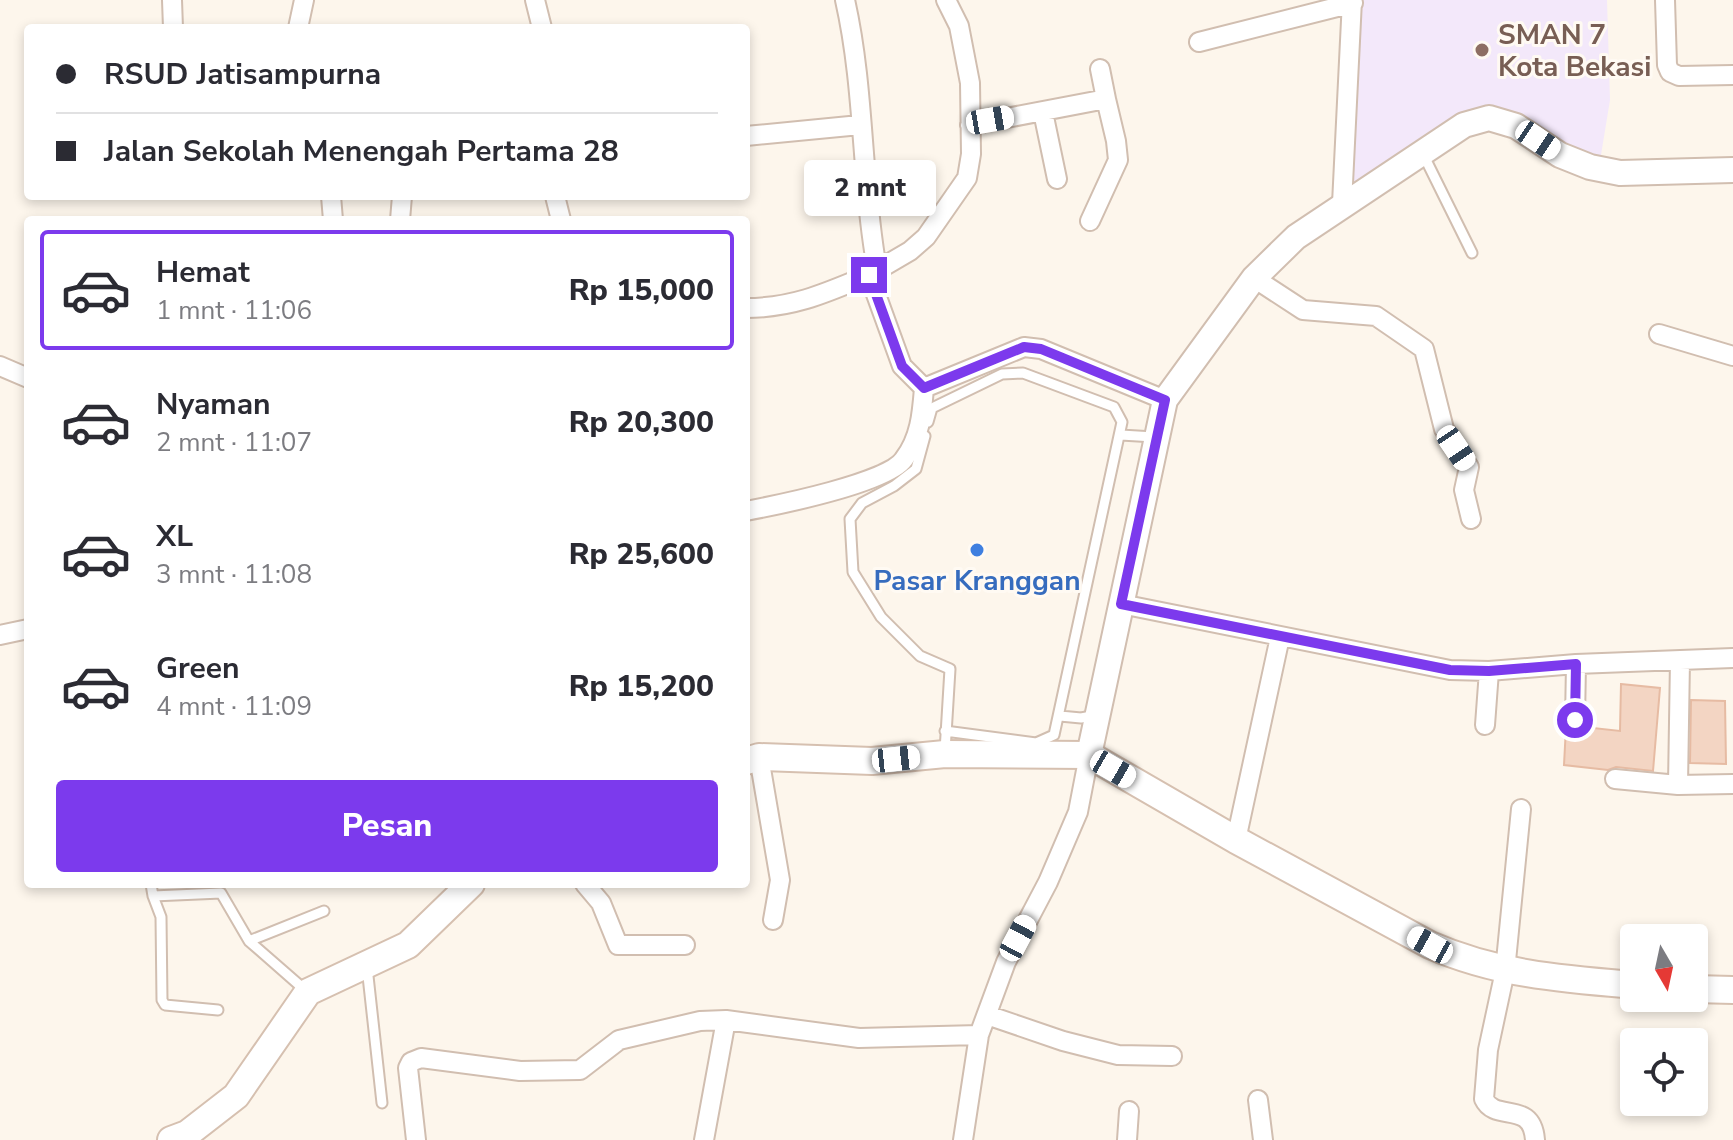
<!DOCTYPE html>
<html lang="id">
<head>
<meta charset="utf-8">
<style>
	:root { --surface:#fff; --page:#f7f7f7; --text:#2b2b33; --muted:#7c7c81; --line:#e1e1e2; --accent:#7c3aed }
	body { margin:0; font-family:"Nunito Sans",sans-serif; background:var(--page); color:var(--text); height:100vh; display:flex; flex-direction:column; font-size:30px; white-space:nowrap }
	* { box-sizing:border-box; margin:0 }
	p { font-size:26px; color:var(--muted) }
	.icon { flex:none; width:44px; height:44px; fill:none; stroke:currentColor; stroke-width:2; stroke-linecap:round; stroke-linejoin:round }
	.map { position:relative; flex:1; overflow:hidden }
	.panel { position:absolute; left:24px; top:216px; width:726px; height:672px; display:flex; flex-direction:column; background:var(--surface); border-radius:8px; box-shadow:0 4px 12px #0003 }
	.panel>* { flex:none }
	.banner { position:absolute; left:24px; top:24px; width:726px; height:176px; border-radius:8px; box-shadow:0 4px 12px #0003; display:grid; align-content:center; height:176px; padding:0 32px; background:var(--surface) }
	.needle { width:52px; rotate:171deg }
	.tools { position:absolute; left:1620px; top:924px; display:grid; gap:16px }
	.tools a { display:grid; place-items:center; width:88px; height:88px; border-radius:8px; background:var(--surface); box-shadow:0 4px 12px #0003; font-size:40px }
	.end { position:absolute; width:36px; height:36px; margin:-18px; border:10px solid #7c3aed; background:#fff; box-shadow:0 0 0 4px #fff }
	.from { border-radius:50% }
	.bubble { position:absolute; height:56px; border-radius:8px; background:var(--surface); box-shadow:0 4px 12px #0003; font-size:26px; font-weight:800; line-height:56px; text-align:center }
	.car { position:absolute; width:24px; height:48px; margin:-24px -12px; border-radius:10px; box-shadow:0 0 6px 2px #0007; background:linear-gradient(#fff 24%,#345 0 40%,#fff 0 76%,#345 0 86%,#fff 0) }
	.banner b { display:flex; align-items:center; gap:28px; height:76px; font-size:30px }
	.banner b+b { border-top:2px solid var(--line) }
	.banner i { width:20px; height:20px; background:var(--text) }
	ul { padding:14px 0 0; list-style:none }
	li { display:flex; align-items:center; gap:24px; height:120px; margin:0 16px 12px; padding:0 16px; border:4px solid transparent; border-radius:8px }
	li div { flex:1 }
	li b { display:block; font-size:30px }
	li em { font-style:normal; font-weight:800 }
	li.current { border-color:var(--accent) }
	li>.icon { width:72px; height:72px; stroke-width:1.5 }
	.button { display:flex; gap:16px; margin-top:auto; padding:16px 32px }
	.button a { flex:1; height:92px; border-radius:8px; background:var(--accent); color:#fff; font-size:32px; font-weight:800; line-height:92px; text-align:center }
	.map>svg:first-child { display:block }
</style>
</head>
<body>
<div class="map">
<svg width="1733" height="1140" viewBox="0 0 1733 1140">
	<rect width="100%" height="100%" fill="#fdf6ec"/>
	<path fill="#f3e8fa" d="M1358,0H1607L1610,100L1600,161L1501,118L1352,192L1349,182Z"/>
	<path fill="#f3d5c3" stroke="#e6bba3" stroke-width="2" d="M1621,684L1660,688L1653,771L1616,767L1608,770L1564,765L1566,727L1574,732L1584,727L1620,731Z
		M1691,700L1725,701L1726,764L1690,763Z"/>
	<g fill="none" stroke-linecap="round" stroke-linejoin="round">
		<g stroke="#d1beb0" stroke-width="13">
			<path id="service" d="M1423,154L1472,253
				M928,422L932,408L1002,374L1023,373L1114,407L1122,422L1054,735L1036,743L945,731
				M1121,435L1154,437
				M925,436L916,469L894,486L862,503L850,519L853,572L881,617L920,656L950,669L945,751
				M1060,716L1081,718L1097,715
				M151,884L153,896L161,917L162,1000L165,1005L218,1010
				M153,896L221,893L249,941L305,990
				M249,941L324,911
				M367,967L382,1103"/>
		</g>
		<g stroke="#d1beb0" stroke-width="22">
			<path id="minor" d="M172,0L173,28
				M535,0L542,28
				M845,0C865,88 861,180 877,269
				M1665,0L1667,65L1670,72L1679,76L1733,75
				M298,28L304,0
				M1199,42L1353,3
				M1100,69L1106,99
				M1043,112L1057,179
				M970,125L1106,99L1116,141L1118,160L1090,221
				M746,136L860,125
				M331,196L333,220
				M555,196L561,220
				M1342,204L1352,0
				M400,220L402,196
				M869,275L910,251L926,237L967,178L971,154L970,83L959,26L946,0
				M1254,278L1303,310L1376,316L1424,349L1444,429L1469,467L1464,490L1471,519
				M746,308C793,308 826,293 869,275L902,366L924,388C922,414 920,438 904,459C888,483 777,505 746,511
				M1659,334L1733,356
				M0,366L28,378
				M924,388L1024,347L1041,349L1165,400
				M1121,604L1450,670L1489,671L1576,664L1733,658
				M0,635L28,629
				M1575,720L1576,664
				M1485,725L1489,671
				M759,757L780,880L773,920
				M1615,779L1678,785L1733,784
				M1678,785L1680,660
				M1521,809L1505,971L1488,1050L1484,1099C1495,1123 1532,1099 1535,1140
				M1236,840L1280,637
				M585,884L601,903L618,945H685
				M987,1015L1063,1041L1118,1055L1172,1056
				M1258,1100L1263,1140
				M416,1140L408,1068L411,1062L421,1058L520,1071L580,1070L619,1040L700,1021L726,1020L859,1038L979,1035
				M704,1140L726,1020
				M963,1140L979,1035L1006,962L1048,882L1078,812L1089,755
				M1127,1140L1129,1111"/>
		</g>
		<g stroke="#d1beb0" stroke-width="28">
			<path id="tertiary" d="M1089,755L1165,400L1254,278L1296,237L1464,125L1489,118L1516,126L1560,155L1590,167L1620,173L1733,170"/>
		</g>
		<g stroke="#d6c0b0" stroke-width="30">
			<path id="secondary" d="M746,761L759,757L872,761L945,754L1089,755L1236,840L1430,945C1496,974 1562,979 1634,985
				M1694,989L1733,990
				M171,1140L187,1134L236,1096L308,992L408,945L471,884"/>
		</g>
		<use href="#service" stroke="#fff" stroke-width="9"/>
		<use href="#minor" stroke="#fff" stroke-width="18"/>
		<use href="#tertiary" stroke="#fff" stroke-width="24"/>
		<use href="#secondary" stroke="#fff" stroke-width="26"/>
	</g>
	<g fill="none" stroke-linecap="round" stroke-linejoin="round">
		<path stroke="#7c3aed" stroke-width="10" d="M869,275L902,366L924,388L1024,347L1041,349L1165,400L1121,604L1450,670L1489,671L1576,664L1575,720"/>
	</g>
	<circle fill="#8d6e63" stroke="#fffaf3" stroke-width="3" cx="1482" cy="50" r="8"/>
	<circle fill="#3f7fe0" stroke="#fffaf3" stroke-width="3" cx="977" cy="550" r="8"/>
	<g text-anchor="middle" stroke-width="6" stroke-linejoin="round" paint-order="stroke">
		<g font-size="28" font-weight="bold" fill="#785e54" stroke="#fffaf3" text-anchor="start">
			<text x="1498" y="44">SMAN 7<tspan x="1498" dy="32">Kota Bekasi</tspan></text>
		</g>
		<g font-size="28" font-weight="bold" fill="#366cbe" stroke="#fffaf3">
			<text x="977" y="590">Pasar Kranggan</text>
		</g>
	</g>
</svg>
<div class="tools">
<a><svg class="needle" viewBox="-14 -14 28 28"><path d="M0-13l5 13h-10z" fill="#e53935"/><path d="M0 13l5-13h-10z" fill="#7c7c81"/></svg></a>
<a><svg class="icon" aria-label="locate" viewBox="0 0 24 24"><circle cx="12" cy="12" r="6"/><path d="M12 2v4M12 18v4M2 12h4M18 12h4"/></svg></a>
</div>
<i class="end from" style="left:1575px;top:720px"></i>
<i class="end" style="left:869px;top:275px"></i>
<div class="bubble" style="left:804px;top:160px;width:132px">2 mnt</div>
<i class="car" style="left:990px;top:120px;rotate:80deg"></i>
<i class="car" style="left:1538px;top:140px;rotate:124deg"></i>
<i class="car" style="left:1456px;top:448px;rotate:146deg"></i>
<i class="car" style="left:896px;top:759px;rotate:84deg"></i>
<i class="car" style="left:1113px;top:769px;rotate:120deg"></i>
<i class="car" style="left:1018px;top:938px;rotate:28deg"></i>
<i class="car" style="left:1430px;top:945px;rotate:299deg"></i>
<div class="banner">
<b><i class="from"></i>RSUD Jatisampurna</b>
<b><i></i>Jalan Sekolah Menengah Pertama 28</b>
</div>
<section class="panel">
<ul>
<li class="current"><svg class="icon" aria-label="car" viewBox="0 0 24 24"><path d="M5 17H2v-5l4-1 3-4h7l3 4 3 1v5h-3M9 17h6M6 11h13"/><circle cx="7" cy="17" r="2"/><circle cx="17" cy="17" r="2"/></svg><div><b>Hemat</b><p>1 mnt · 11:06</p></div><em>Rp 15,000</em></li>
<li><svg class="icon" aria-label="car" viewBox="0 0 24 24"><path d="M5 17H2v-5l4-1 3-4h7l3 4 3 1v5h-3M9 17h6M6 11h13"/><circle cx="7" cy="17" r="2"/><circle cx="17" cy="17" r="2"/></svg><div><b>Nyaman</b><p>2 mnt · 11:07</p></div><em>Rp 20,300</em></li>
<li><svg class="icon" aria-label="car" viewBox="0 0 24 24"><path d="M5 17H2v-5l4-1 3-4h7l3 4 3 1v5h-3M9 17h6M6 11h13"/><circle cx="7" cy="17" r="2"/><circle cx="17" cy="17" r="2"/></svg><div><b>XL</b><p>3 mnt · 11:08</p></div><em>Rp 25,600</em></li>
<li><svg class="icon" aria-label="car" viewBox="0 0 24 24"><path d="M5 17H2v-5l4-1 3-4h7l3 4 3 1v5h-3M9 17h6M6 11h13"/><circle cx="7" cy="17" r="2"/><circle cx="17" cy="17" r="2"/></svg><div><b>Green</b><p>4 mnt · 11:09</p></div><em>Rp 15,200</em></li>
</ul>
<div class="button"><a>Pesan</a></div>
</section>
</div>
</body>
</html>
